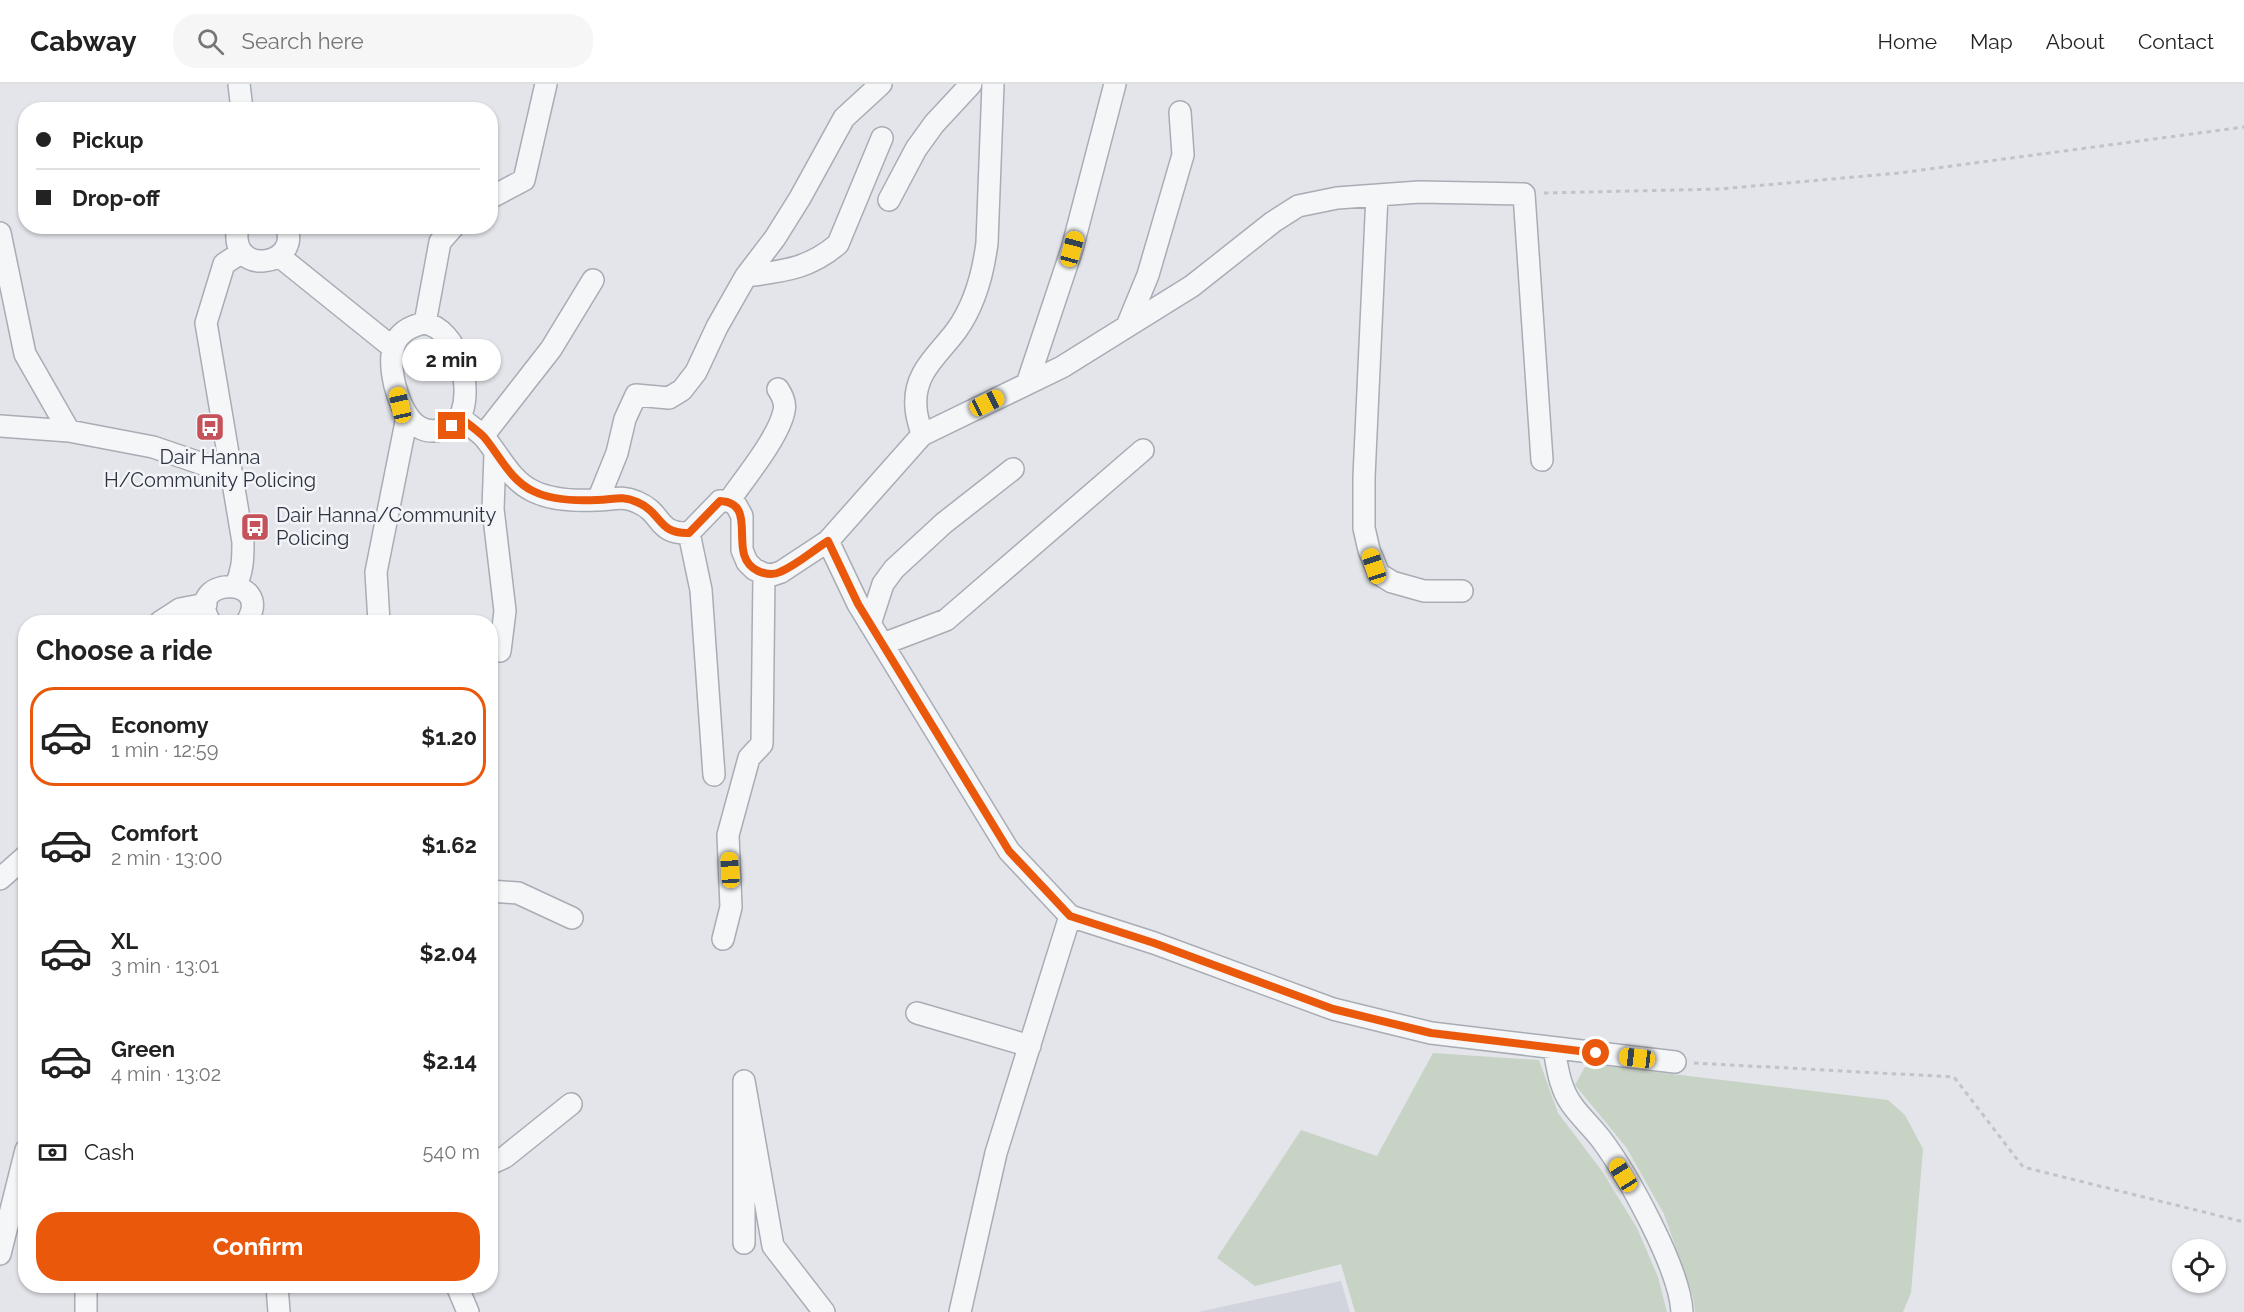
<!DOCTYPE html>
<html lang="en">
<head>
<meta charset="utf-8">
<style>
	:root { --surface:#fff; --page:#f6f6f6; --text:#222; --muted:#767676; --line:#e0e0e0; --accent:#ea580c }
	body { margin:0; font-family:Raleway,sans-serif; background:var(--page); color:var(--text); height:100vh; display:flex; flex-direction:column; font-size:22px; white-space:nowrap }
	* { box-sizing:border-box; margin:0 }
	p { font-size:20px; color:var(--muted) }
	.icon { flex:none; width:33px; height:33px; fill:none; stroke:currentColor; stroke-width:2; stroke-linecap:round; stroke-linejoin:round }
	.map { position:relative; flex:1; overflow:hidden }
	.side { position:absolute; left:18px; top:531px; width:480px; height:678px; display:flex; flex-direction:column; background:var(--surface); border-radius:24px; box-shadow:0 2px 4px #0004 }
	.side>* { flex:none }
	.hud { position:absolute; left:18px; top:18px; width:480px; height:132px; border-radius:24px; box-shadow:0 2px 4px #0004; display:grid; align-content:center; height:132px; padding:0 18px; background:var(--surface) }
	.tools { position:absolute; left:2172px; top:1155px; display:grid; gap:12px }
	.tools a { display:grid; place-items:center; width:54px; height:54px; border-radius:50%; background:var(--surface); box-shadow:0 2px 4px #0004; font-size:30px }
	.end { position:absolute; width:27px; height:27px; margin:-14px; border:8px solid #ea580c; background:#fff; box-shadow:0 0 0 3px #fff }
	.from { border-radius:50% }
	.bubble { position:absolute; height:42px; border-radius:21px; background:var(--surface); box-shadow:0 2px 4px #0004; font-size:20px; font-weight:700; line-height:42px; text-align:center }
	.car { position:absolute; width:18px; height:36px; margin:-18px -9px; border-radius:8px; box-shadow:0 0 4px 2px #0007; background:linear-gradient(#f5c518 24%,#345 0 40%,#f5c518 0 76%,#345 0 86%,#f5c518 0) }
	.hud b { display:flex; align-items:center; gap:21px; height:57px; font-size:22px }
	.hud b+b { border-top:2px solid var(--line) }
	.hud i { width:15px; height:15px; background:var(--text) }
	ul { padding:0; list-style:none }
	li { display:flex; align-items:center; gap:18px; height:99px; margin:0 12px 9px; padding:0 6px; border:3px solid transparent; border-radius:24px }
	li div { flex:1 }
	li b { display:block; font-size:22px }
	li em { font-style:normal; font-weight:700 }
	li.active { border-color:var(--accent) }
	li>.icon { width:54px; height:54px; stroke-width:1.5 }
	h2 { padding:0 18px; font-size:27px; line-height:72px }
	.pay { display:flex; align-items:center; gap:15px; height:66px; padding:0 18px; font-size:22px }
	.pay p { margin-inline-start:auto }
	.primary-button { display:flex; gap:12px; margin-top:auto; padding:12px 18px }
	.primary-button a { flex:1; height:69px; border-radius:24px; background:var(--accent); color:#fff; font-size:24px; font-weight:700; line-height:69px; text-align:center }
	header { display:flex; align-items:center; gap:36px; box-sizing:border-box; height:84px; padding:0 30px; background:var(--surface); border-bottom:2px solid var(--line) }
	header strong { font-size:28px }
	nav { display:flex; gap:33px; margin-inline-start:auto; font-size:21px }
	.search { width:420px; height:54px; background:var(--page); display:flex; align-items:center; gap:15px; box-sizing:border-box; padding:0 21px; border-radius:24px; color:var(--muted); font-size:22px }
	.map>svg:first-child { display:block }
</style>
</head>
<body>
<header>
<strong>Cabway</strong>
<div class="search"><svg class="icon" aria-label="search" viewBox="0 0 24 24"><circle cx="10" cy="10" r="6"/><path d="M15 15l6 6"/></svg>Search here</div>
<nav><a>Home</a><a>Map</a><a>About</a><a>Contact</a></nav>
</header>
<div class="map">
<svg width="2244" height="1228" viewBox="0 0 2244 1228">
	<rect width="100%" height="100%" fill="#e3e5ea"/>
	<path fill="#d1d4dc" d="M1341,1197L1350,1228H1198Z"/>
	<path fill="#c7d3c4" d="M1433,969L1539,976L1558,1029L1602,1087L1637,1144L1658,1193L1667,1228H1355L1341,1180L1255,1202L1217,1174L1301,1046L1377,1072Z
		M1606,982L1888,1016L1905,1031L1923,1065L1911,1209L1903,1228H1695L1693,1213L1664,1130L1626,1063L1575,1001L1585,983Z"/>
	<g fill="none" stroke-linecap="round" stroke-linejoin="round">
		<g stroke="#a8acb4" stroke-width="24">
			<path id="minor" d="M239,0L242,26
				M1377,111L1364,393V444L1369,466L1379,490L1392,498L1424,507H1462
				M490,114L524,96L546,0
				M889,116L916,65L934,40L971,0
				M238,142C227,194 303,183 286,142
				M0,149L25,270L69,347
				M279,172L392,263
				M746,192C783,187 809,185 838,160L882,54
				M425,239C457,246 472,299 462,328C458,337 452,342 443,345C414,355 401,324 395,302C388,272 389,246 425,239Z
				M425,239L440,158L454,142
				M1127,242L1148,191L1183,71L1180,28
				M1027,300L1072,165L1115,0
				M459,333C467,339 477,346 484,353C500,372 510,396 533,407C551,416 577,417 597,416C613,416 621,411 637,418C664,429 655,450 689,449L720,417H729L736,421L742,432V466L747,478L754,485L764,490L772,491L781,488L828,457L922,351L1062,283L1192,202L1273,138L1298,122L1337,114L1419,108L1524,110L1542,376
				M0,342L69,347L153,363L232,390
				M922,351C920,342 916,332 916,323C913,289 938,271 956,247C975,221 983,190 987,159L993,0
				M483,352L551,265L593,196
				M495,370L493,425L505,527L500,567
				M598,416L617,369L625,335L636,311L669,314L682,306L696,288L717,243L746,192L775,154L800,114L844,34L881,0
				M729,417C744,395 779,353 784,327C786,319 782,311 778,305
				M689,449L701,506L714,691
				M828,457L858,520L1009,767L1070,832L1154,859L1333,925L1431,949L1675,978
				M235,503C243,487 243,474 243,458L206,239L224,180L242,168
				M160,538L180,525L206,520
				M210,538C182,493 275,489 247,538
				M379,538L376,488L407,333
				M870,540L883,500L894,485L944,439L1013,385
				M883,560L946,536L1143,366
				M0,795L26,772
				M490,807L518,809L572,834
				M723,855L731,823L728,751L749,674L762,660L764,490
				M917,929L1030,962
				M1554,964C1556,977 1558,992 1563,1004C1570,1024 1588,1038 1601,1055C1628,1091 1680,1185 1682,1228
				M490,1080L505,1073L571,1020
				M744,1159V997L773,1162L824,1228
				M0,1170L26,1066
				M277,1202L279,1228
				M457,1202L468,1228
				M86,1228V1202
				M960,1228L996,1069L1070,832"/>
		</g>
		<path stroke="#c1c3c8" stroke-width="3" stroke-dasharray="4.5 4.5" stroke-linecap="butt" d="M1544,109L1720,105L1899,89L2244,43
			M1694,979L1954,993L2023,1083L2244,1138"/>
		<use href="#minor" stroke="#f5f6f8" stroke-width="21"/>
	</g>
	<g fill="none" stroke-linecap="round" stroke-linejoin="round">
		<path stroke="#ea580c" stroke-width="8" d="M452,342L459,333C467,339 477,346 484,353C500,372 510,396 533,407C551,416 577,417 597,416C613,416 621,411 637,418C663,429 657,450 689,449L720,417C761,419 725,472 758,487C765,490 772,492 780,488C797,481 812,467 828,457L858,520L1009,767L1070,832L1154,859L1333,925L1431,949L1596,969"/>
	</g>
	<defs>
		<g id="bus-square" transform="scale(1.5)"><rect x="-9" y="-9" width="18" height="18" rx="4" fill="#c5515a" stroke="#f2f4f7"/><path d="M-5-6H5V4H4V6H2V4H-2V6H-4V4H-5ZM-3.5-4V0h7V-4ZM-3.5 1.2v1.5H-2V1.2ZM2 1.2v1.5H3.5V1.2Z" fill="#fff"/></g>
	</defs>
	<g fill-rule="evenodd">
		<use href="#bus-square" x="210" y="343"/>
		<use href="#bus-square" x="255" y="443"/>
	</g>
	<g text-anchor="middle" stroke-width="5" stroke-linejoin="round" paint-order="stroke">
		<g font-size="20" fill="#2c3241" stroke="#f2f4f7">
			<text x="210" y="380">Dair Hanna<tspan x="210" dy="23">H/Community Policing</tspan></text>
			<text x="276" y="438" text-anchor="start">Dair Hanna/Community<tspan x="276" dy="23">Policing</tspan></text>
		</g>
	</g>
</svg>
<div class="tools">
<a><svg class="icon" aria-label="locate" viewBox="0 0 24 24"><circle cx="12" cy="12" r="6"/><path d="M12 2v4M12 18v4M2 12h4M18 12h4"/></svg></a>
</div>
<i class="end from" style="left:1596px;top:969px"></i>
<i class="end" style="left:452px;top:342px"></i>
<div class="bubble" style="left:402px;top:255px;width:99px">2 min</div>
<i class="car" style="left:1072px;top:165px;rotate:15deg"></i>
<i class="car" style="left:987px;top:319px;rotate:64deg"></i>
<i class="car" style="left:400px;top:321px;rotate:347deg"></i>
<i class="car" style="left:1374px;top:482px;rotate:342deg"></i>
<i class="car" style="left:730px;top:786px;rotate:356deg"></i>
<i class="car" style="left:1637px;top:974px;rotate:277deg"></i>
<i class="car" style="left:1623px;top:1091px;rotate:328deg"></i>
<div class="hud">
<b><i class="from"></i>Pickup</b>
<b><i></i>Drop-off</b>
</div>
<section class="side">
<h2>Choose a ride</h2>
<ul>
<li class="active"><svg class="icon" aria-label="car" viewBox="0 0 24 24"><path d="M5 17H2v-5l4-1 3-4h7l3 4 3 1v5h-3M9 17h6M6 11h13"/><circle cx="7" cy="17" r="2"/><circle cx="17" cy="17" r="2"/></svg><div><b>Economy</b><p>1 min · 12:59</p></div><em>$1.20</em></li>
<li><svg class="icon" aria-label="car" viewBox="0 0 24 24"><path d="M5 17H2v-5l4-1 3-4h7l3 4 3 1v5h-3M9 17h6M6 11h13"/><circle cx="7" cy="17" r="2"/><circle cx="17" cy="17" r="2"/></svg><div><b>Comfort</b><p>2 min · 13:00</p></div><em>$1.62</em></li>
<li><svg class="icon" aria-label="car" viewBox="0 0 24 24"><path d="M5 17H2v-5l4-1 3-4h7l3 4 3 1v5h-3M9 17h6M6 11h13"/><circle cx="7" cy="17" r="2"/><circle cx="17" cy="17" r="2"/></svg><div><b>XL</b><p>3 min · 13:01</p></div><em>$2.04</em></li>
<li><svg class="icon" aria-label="car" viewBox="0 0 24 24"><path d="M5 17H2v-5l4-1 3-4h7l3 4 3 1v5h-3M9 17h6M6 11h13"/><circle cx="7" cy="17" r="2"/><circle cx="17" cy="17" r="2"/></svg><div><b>Green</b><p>4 min · 13:02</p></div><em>$2.14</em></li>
</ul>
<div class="pay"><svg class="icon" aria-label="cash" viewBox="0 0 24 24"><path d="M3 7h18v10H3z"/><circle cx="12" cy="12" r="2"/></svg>Cash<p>540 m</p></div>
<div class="primary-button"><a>Confirm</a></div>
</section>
</div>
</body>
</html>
